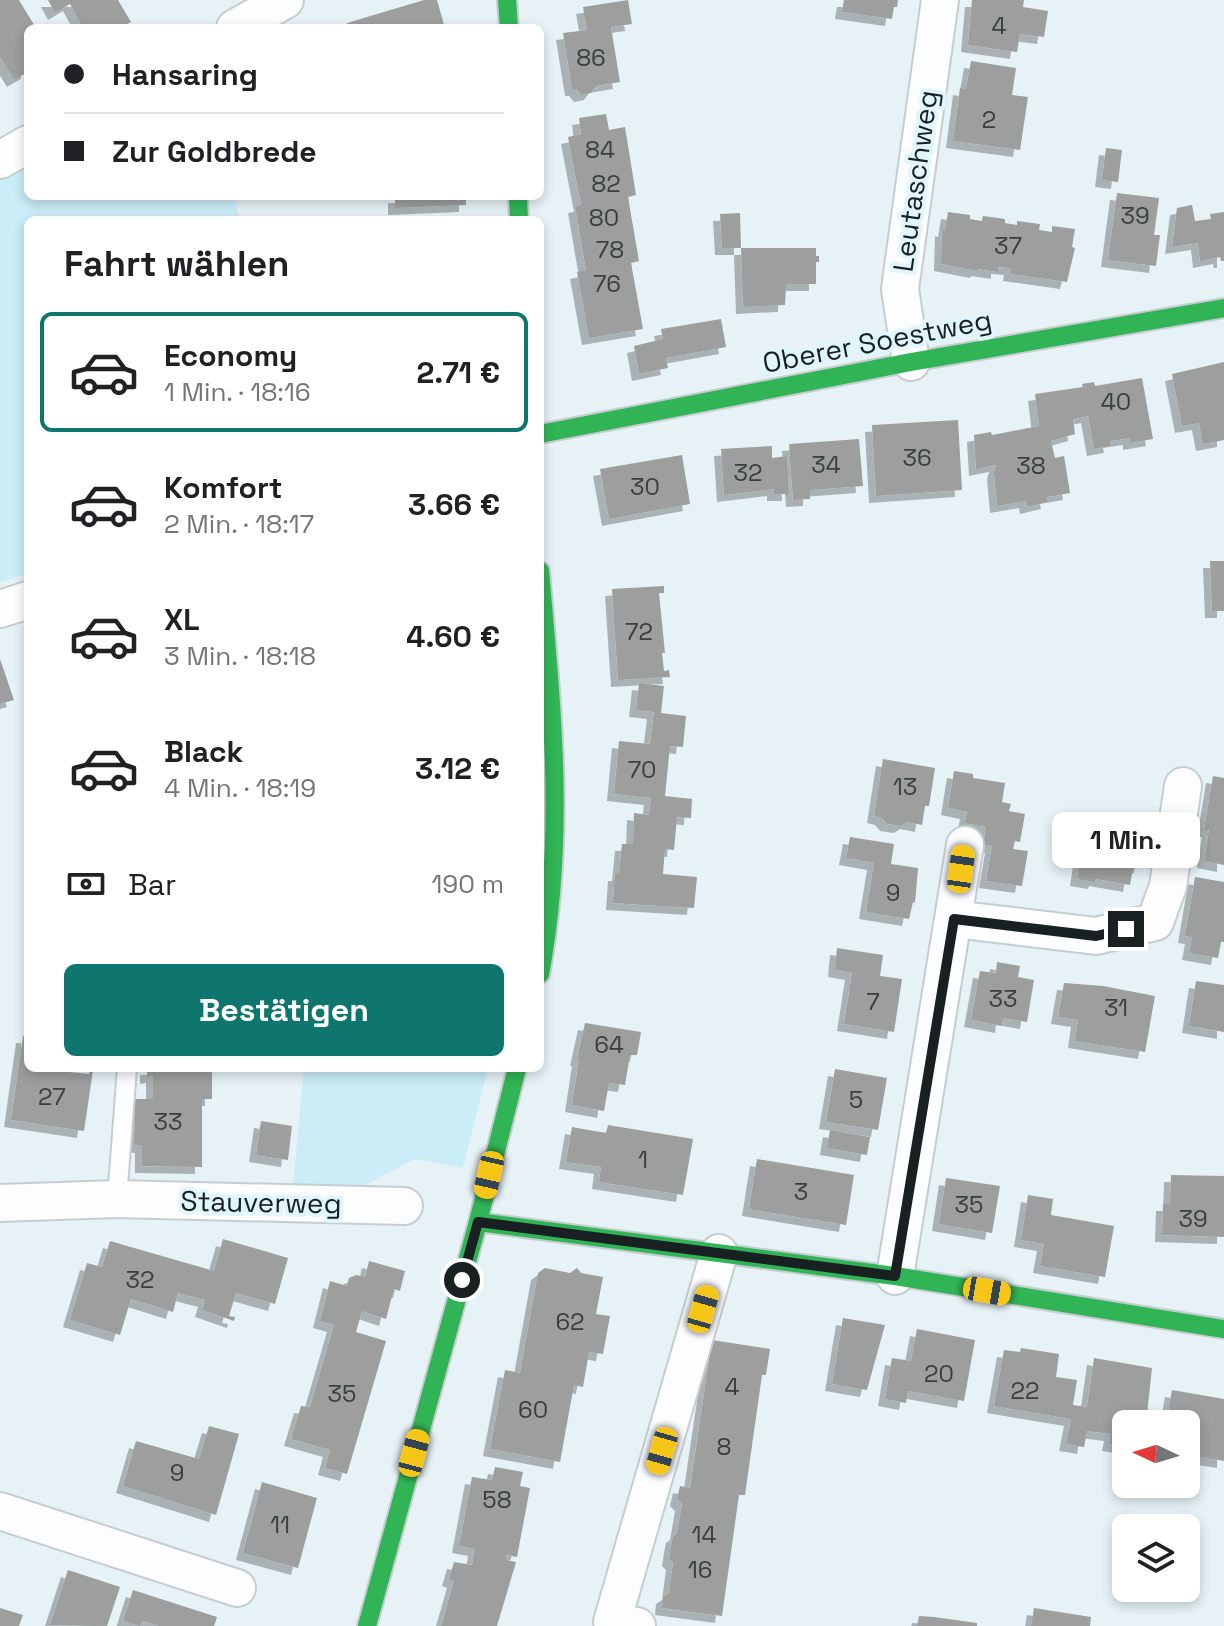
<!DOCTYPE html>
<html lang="de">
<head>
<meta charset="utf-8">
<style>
	:root { --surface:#fff; --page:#f2f2f2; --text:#202124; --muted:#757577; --line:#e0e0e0; --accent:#0f766e }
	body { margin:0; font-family:"Space Grotesk",sans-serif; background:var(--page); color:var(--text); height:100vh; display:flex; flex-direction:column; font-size:30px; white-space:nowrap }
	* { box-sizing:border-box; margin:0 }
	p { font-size:26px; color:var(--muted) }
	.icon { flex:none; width:44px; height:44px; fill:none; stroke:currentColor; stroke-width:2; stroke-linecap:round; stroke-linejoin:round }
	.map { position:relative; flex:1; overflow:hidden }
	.details { position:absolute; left:24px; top:216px; width:520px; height:856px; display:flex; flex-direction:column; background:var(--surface); border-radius:12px; box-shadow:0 4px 12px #0003 }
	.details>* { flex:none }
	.top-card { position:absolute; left:24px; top:24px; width:520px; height:176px; border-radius:12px; box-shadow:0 4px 12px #0003; display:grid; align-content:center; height:176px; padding:0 40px; background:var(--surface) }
	.needle { width:52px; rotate:274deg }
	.buttons { position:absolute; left:1112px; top:1410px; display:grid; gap:16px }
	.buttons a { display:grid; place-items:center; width:88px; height:88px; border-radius:12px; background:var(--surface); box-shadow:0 4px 12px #0003; font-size:40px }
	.end { position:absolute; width:36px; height:36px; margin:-18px; border:10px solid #182022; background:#fff; box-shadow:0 0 0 4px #fff }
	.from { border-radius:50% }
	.bubble { position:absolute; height:56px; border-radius:12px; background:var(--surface); box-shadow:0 4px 12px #0003; font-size:26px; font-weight:700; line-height:56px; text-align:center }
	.car { position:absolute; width:24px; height:48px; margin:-24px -12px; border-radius:10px; box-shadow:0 0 6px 2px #0007; background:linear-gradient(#f5c518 24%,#345 0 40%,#f5c518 0 76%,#345 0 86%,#f5c518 0) }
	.top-card b { display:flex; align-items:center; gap:28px; height:76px; font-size:30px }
	.top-card b+b { border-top:2px solid var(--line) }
	.top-card i { width:20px; height:20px; background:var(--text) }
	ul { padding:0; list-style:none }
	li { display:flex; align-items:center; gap:24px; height:120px; margin:0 16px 12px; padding:0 24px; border:4px solid transparent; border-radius:12px }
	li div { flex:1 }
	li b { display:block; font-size:30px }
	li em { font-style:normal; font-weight:700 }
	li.active { border-color:var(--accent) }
	li>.icon { width:72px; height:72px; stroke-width:1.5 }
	h2 { padding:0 40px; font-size:36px; line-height:96px }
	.pay { display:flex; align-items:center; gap:20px; height:88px; padding:0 40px; font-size:30px }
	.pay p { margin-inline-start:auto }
	.action { display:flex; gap:16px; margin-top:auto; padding:16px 40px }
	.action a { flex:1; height:92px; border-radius:12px; background:var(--accent); color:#fff; font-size:32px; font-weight:700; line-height:92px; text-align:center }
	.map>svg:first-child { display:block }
</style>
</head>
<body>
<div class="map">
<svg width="1224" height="1626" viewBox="0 0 1224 1626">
	<defs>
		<filter id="shadow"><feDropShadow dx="-7" dy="7" stdDeviation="0" flood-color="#0004"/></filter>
	</defs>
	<rect width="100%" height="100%" fill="#e7f2f6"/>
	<path fill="#caedf8" d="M28,163V196H233L241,220H28V574L0,582V178Z
		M304,1068H488L463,1168L415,1159L365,1185L293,1186Z"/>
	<path fill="#9c9f9e" filter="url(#shadow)" d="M0,0H19L36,28H28V72L14,80L0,57Z
		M48,0H118L131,22L120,28H83L70,4L55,13Z
		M424,0H437L445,28H349L347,23Z
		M628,0L632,24L611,27L620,82L596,86L591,93L581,95L576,89H572L563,33L587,30L583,7Z
		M844,0H898L897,7H894L892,19L842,12Z
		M972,0H1024L1023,7L1048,11L1044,37L1020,34L1017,52L968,45Z
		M971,61L1016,68L1012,95L1028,97L1020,150L953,141L960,88L966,89Z
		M606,114L609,130L625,127L636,195L628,197L639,261L631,263L643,329L589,338L577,272L586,270L575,206L581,205L568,137L581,134L579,118Z
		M1106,148L1122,150L1118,182L1102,180Z
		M1117,193L1159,198L1154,235H1160L1156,266L1108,260Z
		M395,196H466V205L395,208Z
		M1192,205L1195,221L1211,219L1210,214L1224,212V261H1221L1220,257L1200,261L1198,243L1172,247L1177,208Z
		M948,212L970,215V219L982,221L983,216L1005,219V223L1017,225V221L1040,224L1039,230L1052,232V226L1075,229L1072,247L1075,248L1067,282L1010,274L1011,268L998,267V272L978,269L977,271L941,264L942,229L945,230Z
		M740,213L741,248H722L720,214Z
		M741,248H816V256H819V262H816V284H786L785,305L743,307Z
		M721,319L726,347L666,358L668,368L639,374L634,346L663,339L661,329Z
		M1224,362V440L1203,444L1199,423L1182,426L1172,374Z
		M1142,378L1153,439L1130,443V438L1110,441L1111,446L1094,449L1088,416L1073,419L1075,434L1051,441L1055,458L1064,456L1070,493L1047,497L1048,502L1027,507L1026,501L997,506L994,472L996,465L976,469L974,435L991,432L992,435L1039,426L1035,394L1083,387L1082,384L1094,382L1095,386Z
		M958,420L962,490L876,496L872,425Z
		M859,439L863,486L810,490V499L793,500L789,444Z
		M772,446V458L787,456L789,494H774V489L724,495L721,449Z
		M682,455L690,504L609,519L600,469Z
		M1210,561H1224V611H1212Z
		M664,586V593H659L665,653H662L664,671L669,670L670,677L618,680L612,589Z
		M0,659L14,700L0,704Z
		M639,683L664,686L661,713L686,716L683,747L670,746L665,796L692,799L691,818L677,817L674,850L665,849L663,874L697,877L694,908L613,903L615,874H619L622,844H633L634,813L649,815L651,798L614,794L619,741L650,744L654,712L636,710Z
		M883,759L935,768L929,806H925L922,825L907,822L901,826L887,824L882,818L874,816Z
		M954,771L973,774V778L1005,783L1002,802L1011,804L1009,811L1025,814L1020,842L1015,841L1013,849L1028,851L1022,886L986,881L992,846L983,845L986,827L965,823L967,812L948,808Z
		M1213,776L1224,778V865L1204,861L1209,830H1204Z
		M1097,817L1113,819L1112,823L1140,827L1136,850L1142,856L1141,866L1133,869L1130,885L1096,879L1095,882L1077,879L1086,819L1093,820Z
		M850,837L894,844L891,864L918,868L915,903L913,902L909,919L866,912L874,863L846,858Z
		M1195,877L1224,882V942H1221L1218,958L1189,953L1192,937L1185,936Z
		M837,948L883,955L880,976L902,979L894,1032L844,1024L852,973L835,970Z
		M997,962L1020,966L1018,977L1034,980L1027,1022L1003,1018L1002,1026L971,1020L980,971L996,973Z
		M1196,981L1224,985V1032L1189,1026Z
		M1064,983L1103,986L1155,996L1145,1052L1075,1041L1078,1020L1058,1017Z
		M585,1023L641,1032L637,1055H630L625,1085L609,1083L604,1111L572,1105L579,1059H577Z
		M23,1036H28V1068L89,1074L90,1069L93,1070L84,1131L11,1120Z
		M147,1068H212V1099H202V1167L142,1166V1146L134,1145L135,1099H153V1076L147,1077Z
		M835,1069L887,1078L878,1130L826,1122Z
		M261,1121L292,1126L288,1160L256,1155Z
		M608,1125L693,1139L683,1195L599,1182L601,1167L566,1162L572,1127L606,1133Z
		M830,1130L870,1137L867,1155L827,1148Z
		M757,1159L854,1175L846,1225L749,1209Z
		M1171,1175L1224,1176V1237L1162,1235L1163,1204H1170Z
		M946,1178L1000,1186L992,1233L939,1224Z
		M1028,1195L1053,1199L1051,1215L1114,1226L1105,1277L1040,1266L1044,1244L1021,1240Z
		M223,1239L288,1258L275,1304L236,1293L229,1316L235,1317L234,1321L202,1310L205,1300L178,1293L173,1312L131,1299L120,1335L70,1320L87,1263L102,1267L110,1241L214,1271Z
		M369,1261L405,1271L400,1291L394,1289L386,1319L362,1311L356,1332L386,1341L347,1474L325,1468L330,1450L291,1439L301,1406L310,1407L334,1325L320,1321L330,1281L347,1286L349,1278L356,1275L365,1277Z
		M545,1268L570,1273L577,1268L581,1273L603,1277L596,1314L610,1316L603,1354L589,1352L583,1387L574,1385L560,1462L490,1449L505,1370L520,1373L538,1273Z
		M843,1318L885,1325L867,1390L832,1384Z
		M917,1329L975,1340L964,1401L908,1391L906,1403L885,1399L892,1358L911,1361Z
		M712,1340L770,1349L766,1375H762L745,1495H739L722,1616L662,1608L663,1597L669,1593L673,1563L669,1559L671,1546L673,1536L677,1533L682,1504L677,1499L680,1486L690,1488Z
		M1021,1348L1059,1354L1056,1377L1077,1380L1073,1405L1087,1407L1094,1358L1152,1368L1146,1424H1126V1447L1109,1444L1111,1434L1087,1431L1084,1447L1066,1444L1071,1419L994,1406L1004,1350L1020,1352Z
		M1172,1390L1224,1399V1461L1186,1455V1424H1166Z
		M209,1426L239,1434L216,1515L123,1486L136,1441L199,1459Z
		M495,1467L523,1472L520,1486L530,1488L517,1557L506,1555V1560L516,1562L497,1626H441L454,1581L449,1579L454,1562L472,1565L475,1549L459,1546L472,1477L492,1480Z
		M262,1482L317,1498L298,1568L243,1553Z
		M68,1570L120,1587L107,1626L50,1625Z
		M133,1590L217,1617L214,1626H159L143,1621L140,1626L123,1621Z
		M0,1608L23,1615L19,1626H0Z
		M1034,1608L1091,1617L1090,1626H1031Z
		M919,1616L934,1617L977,1623V1626H917Z"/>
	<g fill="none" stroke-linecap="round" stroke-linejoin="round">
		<g stroke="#c5cdd1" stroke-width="22">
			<path id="lane" d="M117,1199L127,1068"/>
		</g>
		<g stroke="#c5cdd1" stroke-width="40">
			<path id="street" d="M235,28L285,0
				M0,160L28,144
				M911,362L900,289L940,0
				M0,609L28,600
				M954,919L1096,936L1155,922L1168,886L1183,786
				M0,1203L117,1199L404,1206
				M895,1276L965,845
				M0,1511L237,1588
				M637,1626L612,1622L719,1253"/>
		</g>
		<g stroke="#c5cdd1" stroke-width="22">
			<path id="fast" d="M507,0L509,28
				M518,196L519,220
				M540,434L911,362L1224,308
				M540,571C552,709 566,836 540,974
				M478,1222L895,1276L1224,1329
				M367,1626L478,1222L517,1068"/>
		</g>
		<use href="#lane" stroke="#fbfdfe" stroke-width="18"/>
		<use href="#street" stroke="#fbfdfe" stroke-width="36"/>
		<use href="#fast" stroke="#30b455" stroke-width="18"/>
	</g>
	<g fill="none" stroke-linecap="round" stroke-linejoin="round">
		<path stroke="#182022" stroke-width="10" d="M462,1280L478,1222L895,1276L954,919L1096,936L1126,929"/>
	</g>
	<g text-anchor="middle" stroke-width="8" stroke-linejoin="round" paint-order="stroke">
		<g font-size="24" fill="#394041">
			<text x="999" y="34">4</text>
			<text x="591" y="66">86</text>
			<text x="989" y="128">2</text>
			<text x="600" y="158">84</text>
			<text x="606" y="192">82</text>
			<text x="1135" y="224">39</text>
			<text x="604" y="226">80</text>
			<text x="1008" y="254">37</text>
			<text x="610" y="258">78</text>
			<text x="607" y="292">76</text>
			<text x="1116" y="410">40</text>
			<text x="917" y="466">36</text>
			<text x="826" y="473">34</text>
			<text x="1031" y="474">38</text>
			<text x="748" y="481">32</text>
			<text x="645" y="495">30</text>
			<text x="639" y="640">72</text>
			<text x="642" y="778">70</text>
			<text x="905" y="795">13</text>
			<text x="893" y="901">9</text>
			<text x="1003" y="1007">33</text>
			<text x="873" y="1010">7</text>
			<text x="1116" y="1016">31</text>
			<text x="609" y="1053">64</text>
			<text x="52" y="1105">27</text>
			<text x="856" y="1108">5</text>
			<text x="168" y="1130">33</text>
			<text x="643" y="1168">1</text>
			<text x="801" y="1200">3</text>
			<text x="969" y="1213">35</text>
			<text x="1193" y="1227">39</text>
			<text x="140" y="1288">32</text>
			<text x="570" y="1330">62</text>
			<text x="939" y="1382">20</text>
			<text x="732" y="1395">4</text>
			<text x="1025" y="1399">22</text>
			<text x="342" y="1402">35</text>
			<text x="533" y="1418">60</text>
			<text x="724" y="1455">8</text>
			<text x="177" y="1481">9</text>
			<text x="497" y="1508">58</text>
			<text x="280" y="1533">11</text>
			<text x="704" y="1543">14</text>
			<text x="700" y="1578">16</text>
		</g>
		<g font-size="28" fill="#182022" stroke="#e1f6fc">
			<text transform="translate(915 181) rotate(-82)" y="10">Leutaschweg</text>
			<text transform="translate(877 341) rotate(-11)" y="10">Oberer Soestweg</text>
			<text transform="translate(261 1202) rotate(1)" y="10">Stauverweg</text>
		</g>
	</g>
</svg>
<div class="buttons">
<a><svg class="needle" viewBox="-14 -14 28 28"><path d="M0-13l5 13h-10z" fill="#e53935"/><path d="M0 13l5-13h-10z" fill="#757577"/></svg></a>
<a><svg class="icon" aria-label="layers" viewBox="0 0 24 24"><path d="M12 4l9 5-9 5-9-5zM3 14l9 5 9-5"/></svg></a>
</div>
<i class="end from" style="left:462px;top:1280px"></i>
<i class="end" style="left:1126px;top:929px"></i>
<div class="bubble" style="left:1052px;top:812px;width:148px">1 Min.</div>
<i class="car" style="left:961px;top:869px;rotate:8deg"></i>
<i class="car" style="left:489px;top:1175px;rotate:193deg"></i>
<i class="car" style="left:987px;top:1291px;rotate:100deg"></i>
<i class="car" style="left:703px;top:1309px;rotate:16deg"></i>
<i class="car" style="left:662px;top:1451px;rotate:196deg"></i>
<i class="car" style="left:414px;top:1453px;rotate:15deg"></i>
<div class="top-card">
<b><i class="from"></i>Hansaring</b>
<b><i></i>Zur Goldbrede</b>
</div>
<section class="details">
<h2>Fahrt wählen</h2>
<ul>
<li class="active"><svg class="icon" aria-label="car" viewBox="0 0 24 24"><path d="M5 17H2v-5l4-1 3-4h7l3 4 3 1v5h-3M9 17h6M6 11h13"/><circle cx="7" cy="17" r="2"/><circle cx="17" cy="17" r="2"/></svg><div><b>Economy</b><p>1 Min. · 18:16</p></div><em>2.71 €</em></li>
<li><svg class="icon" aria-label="car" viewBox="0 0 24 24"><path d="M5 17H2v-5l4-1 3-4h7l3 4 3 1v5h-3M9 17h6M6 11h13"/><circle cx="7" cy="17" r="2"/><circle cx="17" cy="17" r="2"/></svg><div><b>Komfort</b><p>2 Min. · 18:17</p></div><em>3.66 €</em></li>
<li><svg class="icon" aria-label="car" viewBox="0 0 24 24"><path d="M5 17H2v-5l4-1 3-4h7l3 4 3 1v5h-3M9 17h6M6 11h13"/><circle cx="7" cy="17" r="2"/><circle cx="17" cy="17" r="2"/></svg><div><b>XL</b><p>3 Min. · 18:18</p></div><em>4.60 €</em></li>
<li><svg class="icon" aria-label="car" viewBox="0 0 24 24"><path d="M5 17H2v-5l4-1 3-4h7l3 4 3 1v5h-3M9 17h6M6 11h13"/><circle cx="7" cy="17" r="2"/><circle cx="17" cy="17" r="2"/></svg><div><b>Black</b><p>4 Min. · 18:19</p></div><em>3.12 €</em></li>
</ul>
<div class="pay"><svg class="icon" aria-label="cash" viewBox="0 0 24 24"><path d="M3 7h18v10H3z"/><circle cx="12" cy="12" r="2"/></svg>Bar<p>190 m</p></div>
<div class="action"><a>Bestätigen</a></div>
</section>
</div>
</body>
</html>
